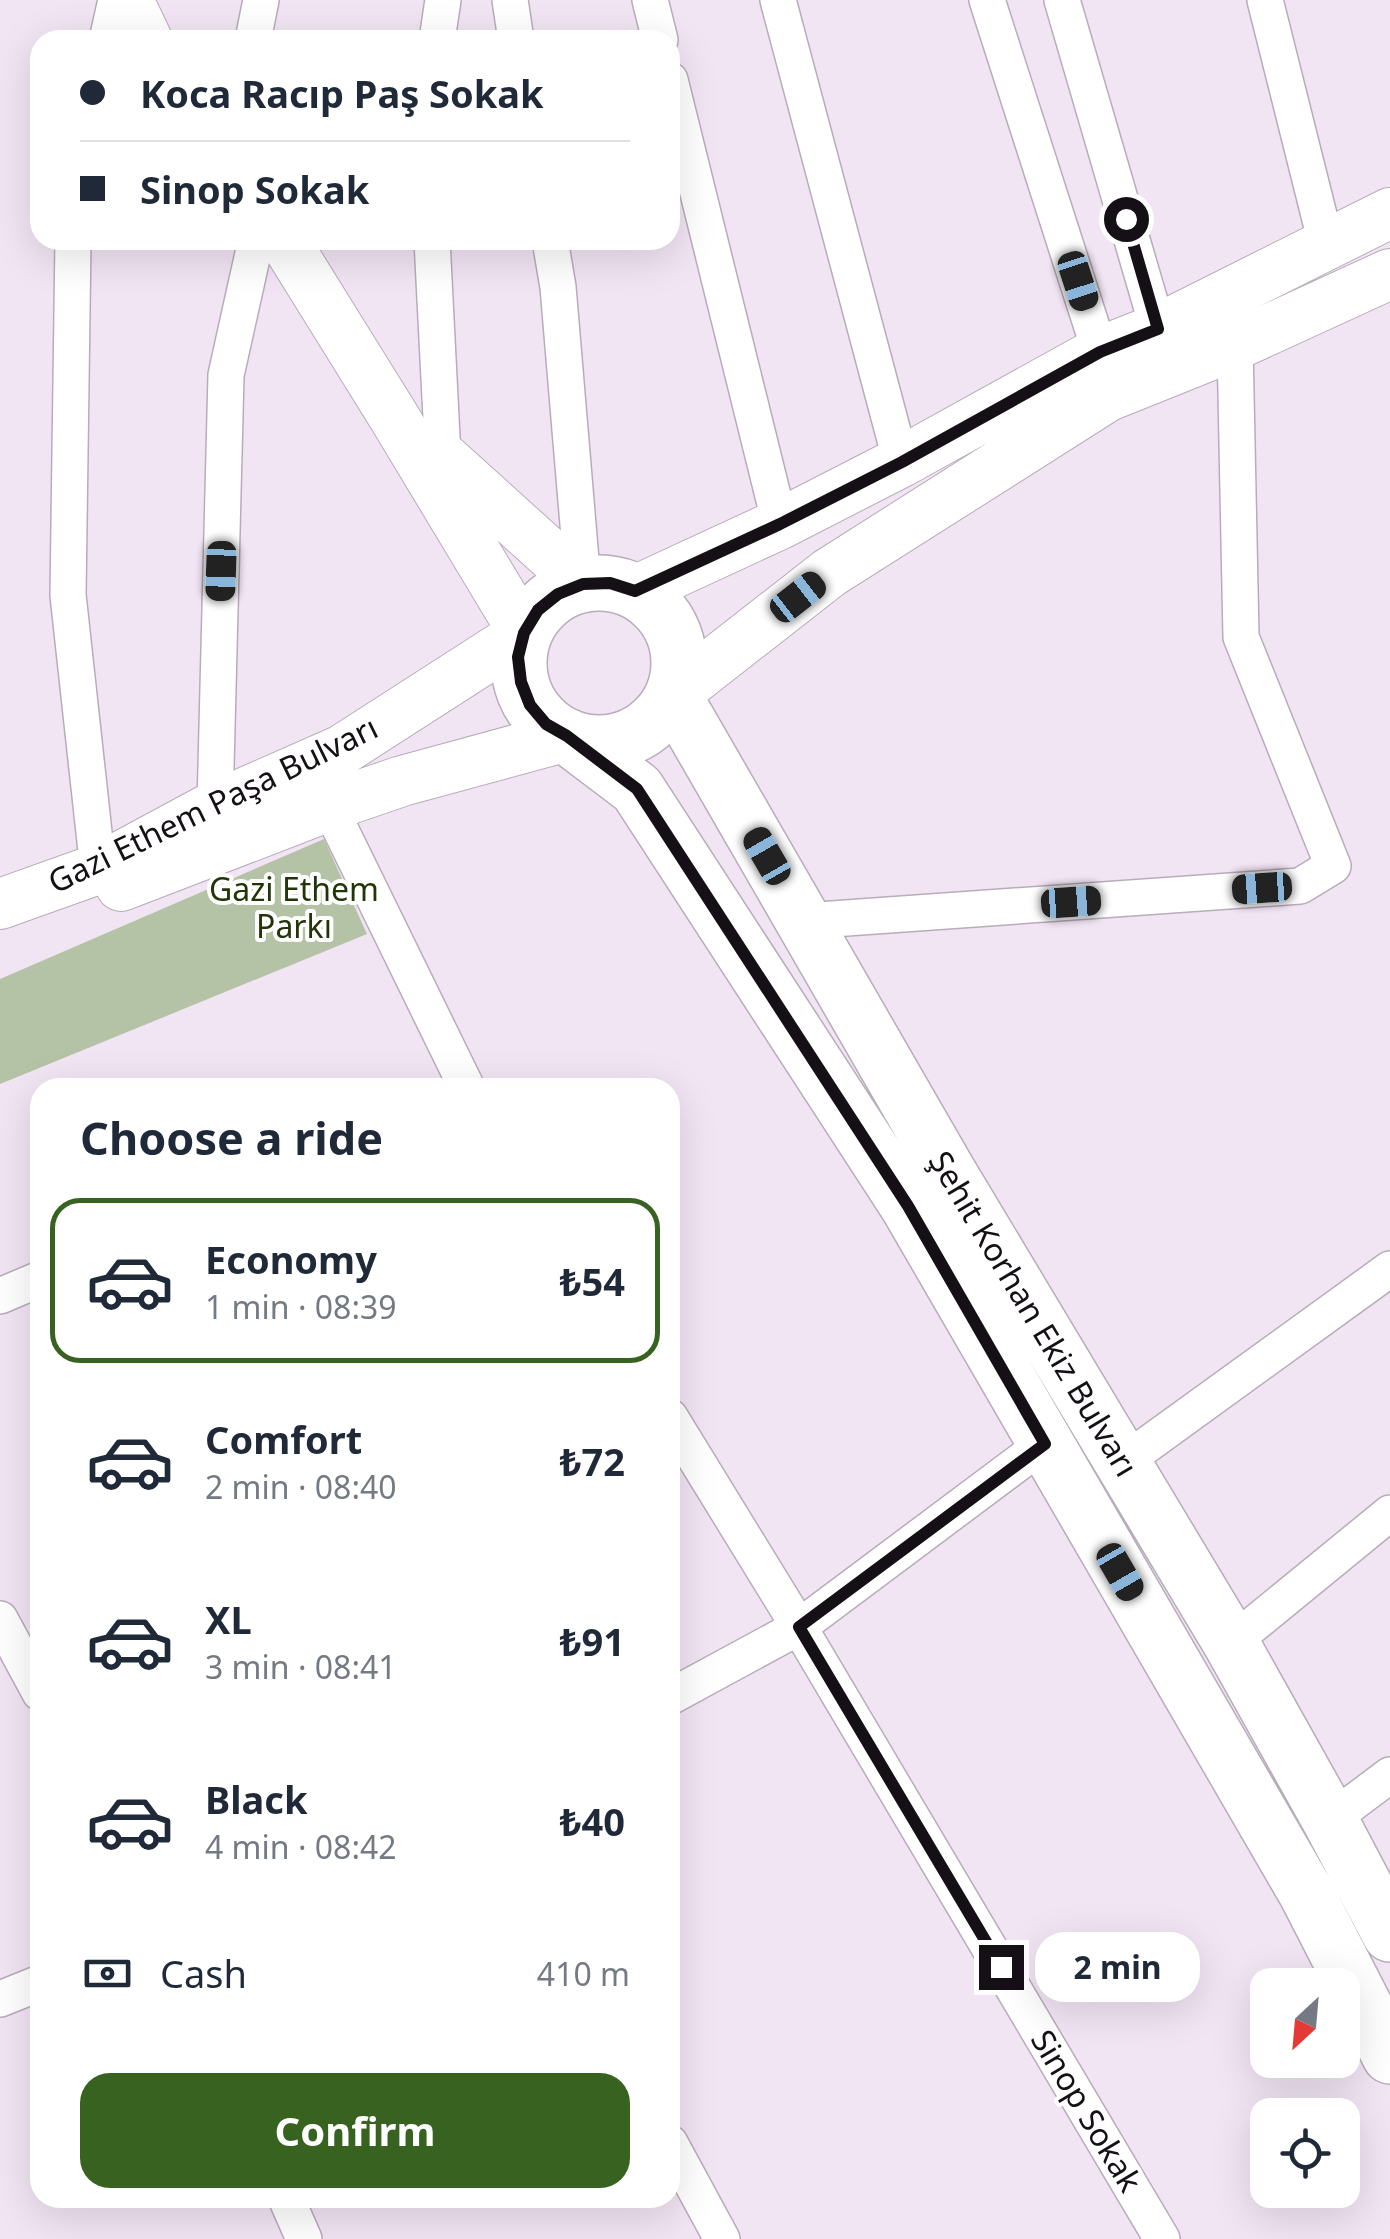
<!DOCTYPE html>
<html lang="en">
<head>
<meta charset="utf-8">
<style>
	:root { --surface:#fff; --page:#f6f6f7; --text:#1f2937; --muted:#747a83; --line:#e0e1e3; --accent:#376220 }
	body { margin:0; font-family:"Noto Sans",sans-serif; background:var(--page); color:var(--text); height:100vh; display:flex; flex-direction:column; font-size:38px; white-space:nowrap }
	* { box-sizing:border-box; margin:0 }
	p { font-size:32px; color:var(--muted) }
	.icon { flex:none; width:55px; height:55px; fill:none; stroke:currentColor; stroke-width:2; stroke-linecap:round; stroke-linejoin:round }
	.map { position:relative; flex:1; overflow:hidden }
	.sheet { position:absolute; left:30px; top:1078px; width:650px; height:1130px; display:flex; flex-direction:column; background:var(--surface); border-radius:30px; box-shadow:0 10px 40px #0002 }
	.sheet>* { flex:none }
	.guide { position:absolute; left:30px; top:30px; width:650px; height:220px; border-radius:30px; box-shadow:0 10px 40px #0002; display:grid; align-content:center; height:220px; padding:0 50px; background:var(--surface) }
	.needle { width:65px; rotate:206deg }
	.fabs { position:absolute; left:1250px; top:1968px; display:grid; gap:20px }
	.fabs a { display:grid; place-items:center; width:110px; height:110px; border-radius:20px; background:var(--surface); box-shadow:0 10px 40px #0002; font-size:50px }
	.end { position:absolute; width:45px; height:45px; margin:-22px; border:12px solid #141015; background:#fff; box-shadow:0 0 0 5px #fff }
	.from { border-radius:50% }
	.bubble { position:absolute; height:70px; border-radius:30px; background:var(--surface); box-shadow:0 10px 40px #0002; font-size:32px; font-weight:700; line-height:70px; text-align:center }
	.car { position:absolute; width:30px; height:60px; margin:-30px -15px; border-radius:12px; box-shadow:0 0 8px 2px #0007; background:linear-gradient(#222 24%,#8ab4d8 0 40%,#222 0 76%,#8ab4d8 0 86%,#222 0) }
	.guide b { display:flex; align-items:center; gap:35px; height:95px; font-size:38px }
	.guide b+b { border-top:2px solid var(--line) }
	.guide i { width:25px; height:25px; background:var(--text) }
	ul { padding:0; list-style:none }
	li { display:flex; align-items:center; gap:30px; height:165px; margin:0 20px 15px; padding:0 30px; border:5px solid transparent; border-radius:30px }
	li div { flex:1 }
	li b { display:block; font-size:38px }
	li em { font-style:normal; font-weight:700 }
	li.current { border-color:var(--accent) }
	li>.icon { width:90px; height:90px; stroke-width:1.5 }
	h2 { padding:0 50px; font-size:45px; line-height:120px }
	.pay { display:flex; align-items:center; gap:25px; height:110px; padding:0 50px; font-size:38px }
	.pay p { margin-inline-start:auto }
	.cta { display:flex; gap:20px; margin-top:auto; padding:20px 50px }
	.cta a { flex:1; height:115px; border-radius:30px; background:var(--accent); color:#fff; font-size:40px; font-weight:700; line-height:115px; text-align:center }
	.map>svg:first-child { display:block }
</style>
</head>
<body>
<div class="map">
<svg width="1390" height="2239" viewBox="0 0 1390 2239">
	<rect width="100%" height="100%" fill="#f1e4f3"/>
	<path fill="#b4c3a6" d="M324,839L367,934L0,1084V979Z"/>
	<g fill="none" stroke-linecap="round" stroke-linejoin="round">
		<g stroke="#b8acba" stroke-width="38">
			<path id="minor" d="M510,0L516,40
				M650,0L660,40
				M778,0L901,462
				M987,0L1100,352
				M1062,0L1158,329
				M1265,0L1326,243
				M107,40L116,0
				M253,40L261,0
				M437,40L443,0
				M670,80L780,524
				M73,240L68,595L98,869
				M432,240L443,457
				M550,240L558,287L583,584
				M215,806L226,375L256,240
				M329,806L467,1088
				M804,921L1300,886L1333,866L1241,637L1235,345
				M0,1296L40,1279
				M670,1417L799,1627L1162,2239
				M1122,1463L1390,1269
				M0,1619L40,1693
				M1231,1643L1390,1513
				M670,1697L799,1627L1045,1443
				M1330,1820L1390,1775
				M0,1999L40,1983
				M670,2143L722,2239
				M286,2198L304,2239"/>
		</g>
		<g stroke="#b8acba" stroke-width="52">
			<path id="secondary" d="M128,0L147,40
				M427,443L583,584
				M635,591L780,524L901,462L1100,352L1158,329L1390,213
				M673,695L829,573L1108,396L1235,345L1390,274
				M121,886L329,806L402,781L567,736
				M0,904L98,869L215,806L342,750L524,633L394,417L284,240"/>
		</g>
		<g stroke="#b8acba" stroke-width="58">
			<path id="primary" d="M519 663a80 80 0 1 1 160 0a80 80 0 1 1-160 0Z
				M673,695L947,1170L1231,1643L1330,1820L1390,1934
				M567,736L637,789L908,1206L1307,1894L1390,2056"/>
		</g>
		<use href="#minor" stroke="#fff" stroke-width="35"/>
		<use href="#secondary" stroke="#fff" stroke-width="50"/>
		<use href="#primary" stroke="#fff" stroke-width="55"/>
	</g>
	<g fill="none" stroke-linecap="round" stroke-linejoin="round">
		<path stroke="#141015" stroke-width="12" d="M1001,1967L799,1627L1045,1444L908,1206L637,789L567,736L546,724L530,705L521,682L518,657L524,633L538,610L558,594L583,584L610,583L635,591L780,524L902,462L1100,352L1158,329L1126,219"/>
	</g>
	<g text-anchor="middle" stroke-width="8" stroke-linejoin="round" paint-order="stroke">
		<g font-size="32" fill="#141015" stroke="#fff">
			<text transform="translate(213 805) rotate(-26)" y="11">Gazi Ethem Paşa Bulvarı</text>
			<text transform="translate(1033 1314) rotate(59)" y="11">Şehit Korhan Ekiz Bulvarı</text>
			<text transform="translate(1086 2111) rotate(59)" y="11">Sinop Sokak</text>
		</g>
		<g font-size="32" fill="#223508" stroke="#fff">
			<text x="294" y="901">Gazi Ethem<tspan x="294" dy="37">Parkı</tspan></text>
		</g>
	</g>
</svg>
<div class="fabs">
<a><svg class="needle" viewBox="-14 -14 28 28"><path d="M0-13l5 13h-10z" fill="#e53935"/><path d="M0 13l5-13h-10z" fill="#747a83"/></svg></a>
<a><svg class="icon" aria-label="locate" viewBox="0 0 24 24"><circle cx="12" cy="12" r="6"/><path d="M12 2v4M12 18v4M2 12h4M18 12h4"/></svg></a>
</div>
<i class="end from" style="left:1126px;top:219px"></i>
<i class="end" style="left:1001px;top:1967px"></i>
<div class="bubble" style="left:1035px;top:1932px;width:165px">2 min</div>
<i class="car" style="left:1078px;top:281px;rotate:162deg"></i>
<i class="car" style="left:221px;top:571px;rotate:182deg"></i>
<i class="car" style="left:798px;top:597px;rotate:52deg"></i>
<i class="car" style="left:767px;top:856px;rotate:330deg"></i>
<i class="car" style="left:1262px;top:888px;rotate:266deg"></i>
<i class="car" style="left:1071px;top:902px;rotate:86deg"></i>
<i class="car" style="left:1120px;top:1572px;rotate:150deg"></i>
<div class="guide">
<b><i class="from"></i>Koca Racıp Paş Sokak</b>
<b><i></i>Sinop Sokak</b>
</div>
<section class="sheet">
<h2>Choose a ride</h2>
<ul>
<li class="current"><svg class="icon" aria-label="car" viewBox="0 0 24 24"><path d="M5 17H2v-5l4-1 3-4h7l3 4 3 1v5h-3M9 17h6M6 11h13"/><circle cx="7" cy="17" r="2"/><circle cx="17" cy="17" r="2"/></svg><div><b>Economy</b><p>1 min · 08:39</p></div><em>₺54</em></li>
<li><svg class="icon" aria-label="car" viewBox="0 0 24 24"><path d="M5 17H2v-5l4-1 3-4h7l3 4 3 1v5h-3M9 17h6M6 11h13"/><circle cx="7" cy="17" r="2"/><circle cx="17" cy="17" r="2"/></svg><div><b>Comfort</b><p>2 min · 08:40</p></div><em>₺72</em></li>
<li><svg class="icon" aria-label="car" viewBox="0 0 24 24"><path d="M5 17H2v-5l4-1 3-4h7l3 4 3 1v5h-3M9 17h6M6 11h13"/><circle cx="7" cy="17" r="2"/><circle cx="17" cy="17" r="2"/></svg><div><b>XL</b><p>3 min · 08:41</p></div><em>₺91</em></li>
<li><svg class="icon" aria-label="car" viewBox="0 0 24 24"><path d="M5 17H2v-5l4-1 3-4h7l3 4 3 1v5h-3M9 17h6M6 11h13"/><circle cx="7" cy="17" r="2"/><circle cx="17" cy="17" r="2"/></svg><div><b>Black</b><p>4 min · 08:42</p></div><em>₺40</em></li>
</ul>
<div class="pay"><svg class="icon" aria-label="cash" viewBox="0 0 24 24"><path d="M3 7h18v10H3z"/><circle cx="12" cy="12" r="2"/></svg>Cash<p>410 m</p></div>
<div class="cta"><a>Confirm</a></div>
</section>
</div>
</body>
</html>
